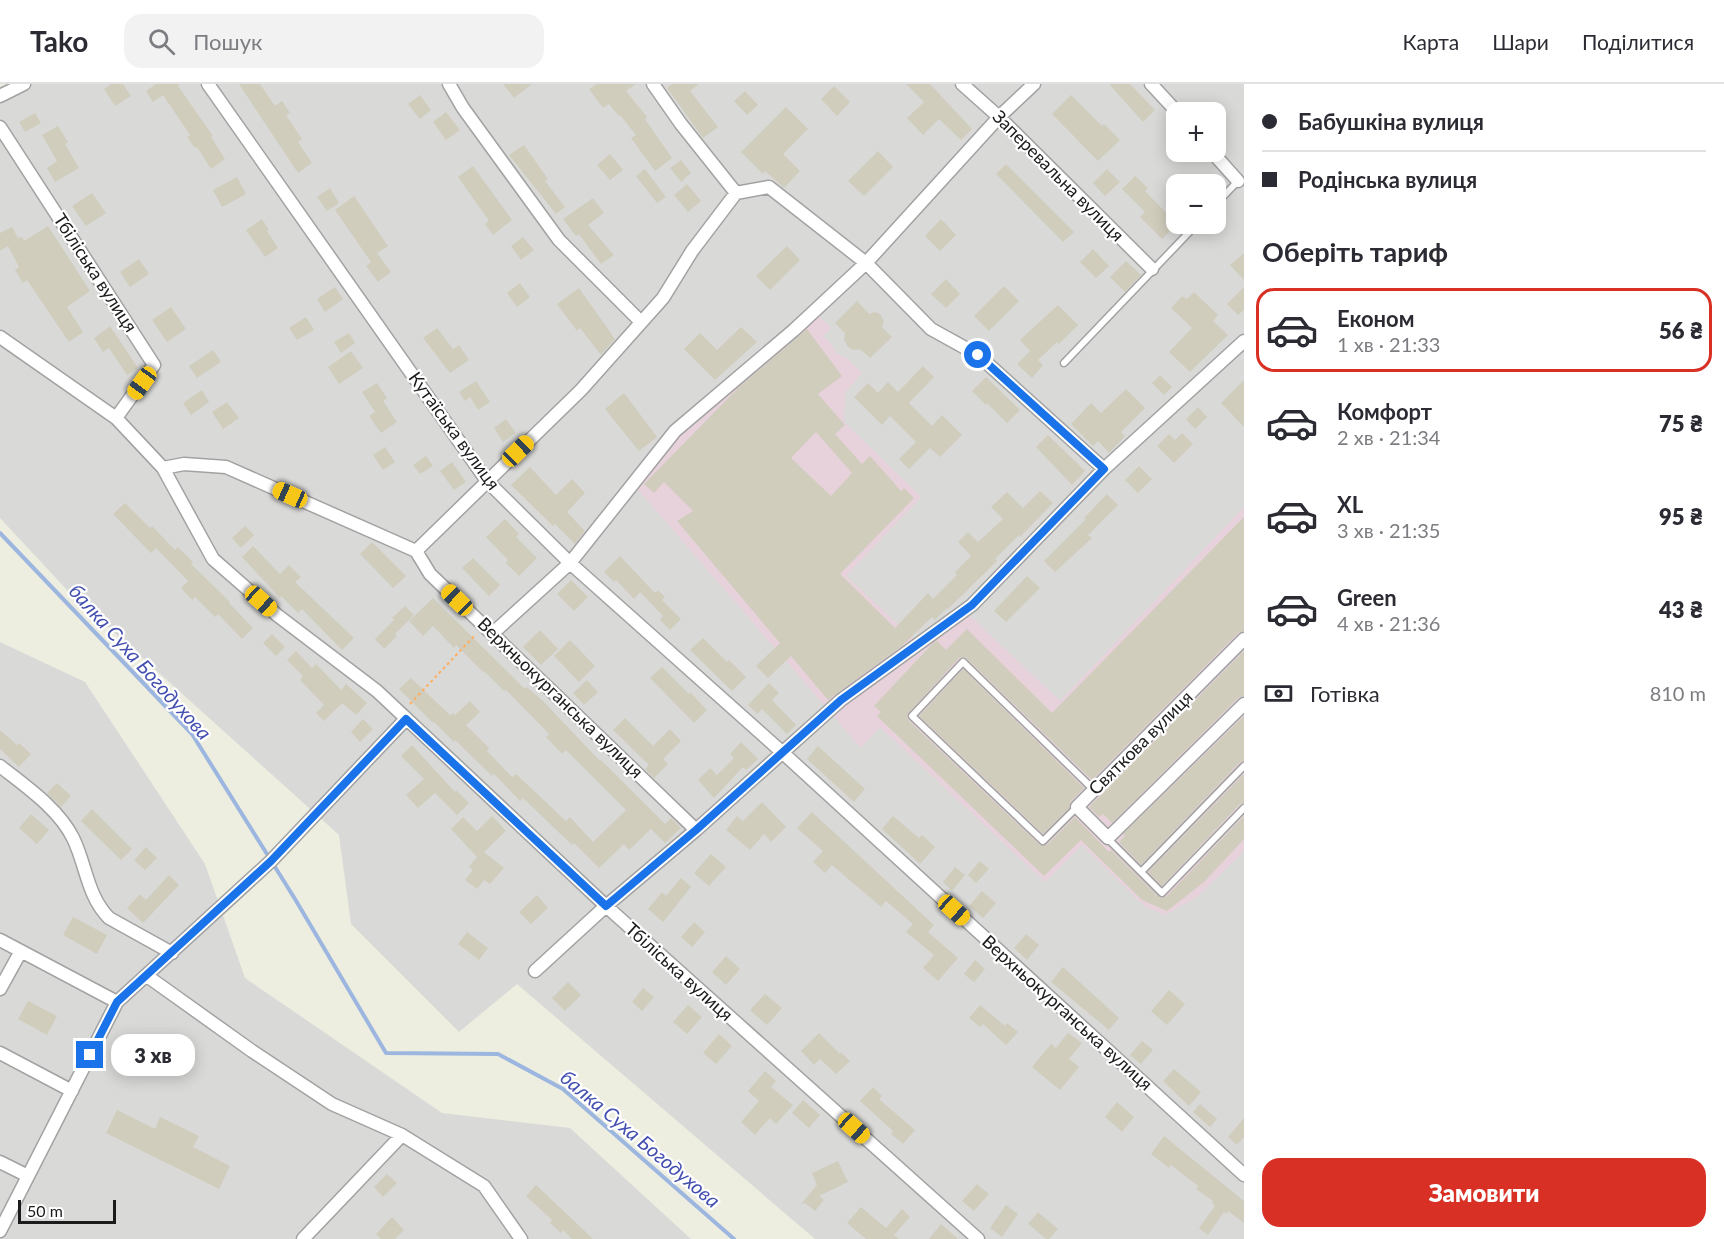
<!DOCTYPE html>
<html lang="uk">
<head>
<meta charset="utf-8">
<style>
	:root { --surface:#fff; --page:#f2f2f3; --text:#2b2b33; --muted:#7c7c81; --line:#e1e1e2; --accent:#d93025 }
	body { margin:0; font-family:Lato,sans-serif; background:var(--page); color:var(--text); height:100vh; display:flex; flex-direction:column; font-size:22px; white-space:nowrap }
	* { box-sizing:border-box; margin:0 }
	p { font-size:20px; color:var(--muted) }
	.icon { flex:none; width:33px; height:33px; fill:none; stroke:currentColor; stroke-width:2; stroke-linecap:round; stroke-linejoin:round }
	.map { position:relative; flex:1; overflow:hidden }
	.details { display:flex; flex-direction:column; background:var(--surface); width:480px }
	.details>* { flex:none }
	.hud { display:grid; align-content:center; height:132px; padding:0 18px; background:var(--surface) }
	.tools { position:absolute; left:1166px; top:18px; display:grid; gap:12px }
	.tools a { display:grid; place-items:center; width:60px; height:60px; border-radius:12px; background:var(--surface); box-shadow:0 3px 15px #0003; font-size:30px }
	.scale { position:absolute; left:18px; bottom:15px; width:98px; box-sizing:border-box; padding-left:6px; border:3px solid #1b1b1b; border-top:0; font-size:16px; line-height:21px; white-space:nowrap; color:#1b1b1b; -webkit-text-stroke:4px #fff; paint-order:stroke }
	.end { position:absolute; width:27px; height:27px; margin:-14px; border:8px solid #1a73e8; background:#fff; box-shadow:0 0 0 3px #fff }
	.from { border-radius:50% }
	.bubble { position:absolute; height:42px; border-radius:18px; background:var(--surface); box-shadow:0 3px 15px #0003; font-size:20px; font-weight:800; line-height:42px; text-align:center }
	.car { position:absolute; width:18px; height:36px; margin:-18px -9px; border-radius:8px; box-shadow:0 0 4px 2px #0007; background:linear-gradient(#f5c518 24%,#345 0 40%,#f5c518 0 76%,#345 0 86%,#f5c518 0) }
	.hud b { display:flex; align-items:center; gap:21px; height:57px; font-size:22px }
	.hud b+b { border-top:2px solid var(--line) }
	.hud i { width:15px; height:15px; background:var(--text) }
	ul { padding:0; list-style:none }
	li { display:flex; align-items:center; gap:18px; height:84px; margin:0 12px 9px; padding:0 6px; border:3px solid transparent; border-radius:18px }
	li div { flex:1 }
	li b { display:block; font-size:22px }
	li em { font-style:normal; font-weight:800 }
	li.current { border-color:var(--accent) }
	li>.icon { width:54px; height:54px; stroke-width:1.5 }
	h2 { padding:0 18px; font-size:27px; line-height:72px }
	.pay { display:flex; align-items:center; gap:15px; height:66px; padding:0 18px; font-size:22px }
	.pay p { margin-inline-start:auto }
	.button { display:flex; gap:12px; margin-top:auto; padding:12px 18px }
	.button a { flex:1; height:69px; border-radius:18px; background:var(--accent); color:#fff; font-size:24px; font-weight:800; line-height:69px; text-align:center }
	header { display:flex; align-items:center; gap:36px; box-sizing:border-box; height:84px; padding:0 30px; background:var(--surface); border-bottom:2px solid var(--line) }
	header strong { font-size:28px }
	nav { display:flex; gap:33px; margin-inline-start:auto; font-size:21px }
	.search { width:420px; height:54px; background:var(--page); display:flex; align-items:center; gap:15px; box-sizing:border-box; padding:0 21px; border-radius:18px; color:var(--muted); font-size:22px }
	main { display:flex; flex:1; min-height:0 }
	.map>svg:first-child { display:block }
</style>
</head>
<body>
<header>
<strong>Tako</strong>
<div class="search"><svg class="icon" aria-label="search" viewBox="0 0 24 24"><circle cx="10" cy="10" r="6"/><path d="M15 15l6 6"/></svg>Пошук</div>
<nav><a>Карта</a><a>Шари</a><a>Поділитися</a></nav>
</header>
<main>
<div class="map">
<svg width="1244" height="1155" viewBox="0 0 1244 1155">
	<rect width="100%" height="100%" fill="#edeee0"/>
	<path fill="#d9d9d8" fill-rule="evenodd" d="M6,0H1244V1155H815L517,900L459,948L351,840L339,751L68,507L0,434V3ZM1176,28H1215V68H1176ZM1176,100H1215V140H1176Z
		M0,558L85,598L205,780L245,894L442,1029L570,1044L691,1155H0Z"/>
	<path fill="#e7d1db" d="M816,229L831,244L823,252L832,261L837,270L848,275L862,289L845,309L844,338L921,413L846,492L915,556L967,529L1060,617L1244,423V767L1197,813L1165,831L1145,823L1082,761L1045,798L880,643L861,664L635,402L677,348Z"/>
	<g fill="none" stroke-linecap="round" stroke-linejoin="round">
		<path stroke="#9db6df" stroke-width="4" d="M0,449L192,650L295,815L386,969L498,970L563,1005L734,1155"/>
	</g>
	<path fill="#d0cdbd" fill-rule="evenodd" d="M111,0H123L131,12L115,22L104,5Z
		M156,0H180L178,2L213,52L211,53L225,75L211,85L197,63L195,64L187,53L190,51L163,11L153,18L146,7Z
		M239,0H260L275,22L282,17L290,29L286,31L302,55L298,58L312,79L298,89Z
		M503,0H532L514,14Z
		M597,0H636L626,7L647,33L645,35L672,74L655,87L631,54L636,51L620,31L619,32L609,20L603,24L589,5Z
		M672,0H699L690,7L718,43L703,54L667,4Z
		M906,0H930L972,45L961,56L939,35L923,51L907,34L924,18Z
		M1109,0H1130L1155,26L1143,38Z
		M834,2L850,18L837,32L821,15Z
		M745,7L758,21L747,31L734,17Z
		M420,11L431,26L420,35L408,20Z
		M1071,11L1102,42L1104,40L1120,56L1098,77L1052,30Z
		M786,23L808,45L783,70L800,87L784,104L765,87L763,90L741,68Z
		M446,28L460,46L446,56L433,38Z
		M35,29L41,39L25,48L19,38Z
		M58,42L68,58L65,60L79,84L55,98L47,84L57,77L42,51Z
		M524,61L548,95L545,97L565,123L556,130L509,71Z
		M878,67L893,83L864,112L848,97Z
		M610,70L623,86L610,96L597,81Z
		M681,76L691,89L681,98L670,84Z
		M1006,80L1074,148L1063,158L996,90Z
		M473,82L512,136L493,151L485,140L489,137L458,93Z
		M645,85L666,113L657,119L636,92Z
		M1107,85L1120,98L1105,112L1093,99Z
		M1135,92L1148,104L1145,107L1177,140L1162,155L1140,133L1145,128L1122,105Z
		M237,93L246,110L222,123L213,106Z
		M687,100L701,117L688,128L674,111Z
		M330,104L339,119L327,127L317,113Z
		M92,109L106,129L86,142L72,122Z
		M354,112L388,162L377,169L391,188L378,198L366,182L371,178L335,126Z
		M593,114L604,129L588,141L614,171L601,180L579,150L576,152L563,135Z
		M262,135L269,146L267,147L278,164L265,173L246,146Z
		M941,135L956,151L940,167L925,152Z
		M48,142L90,207L67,223L83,248L69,258L27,196L23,199L15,186L19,183L8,162L0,167V149L12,143L18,154L22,153L24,157Z
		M523,153L534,166L521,176L511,162Z
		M787,162L800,176L770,206L756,192Z
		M1093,165L1109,182L1096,194L1080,178Z
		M1244,169V196L1230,181Z
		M139,175L149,190L130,203L120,188Z
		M1126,177L1141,191L1125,208L1110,193Z
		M946,195L960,210L946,224L931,210Z
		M520,199L530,213L517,223L507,209Z
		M1004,202L1019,217L989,247L974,232Z
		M335,203L343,215L325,228L317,215Z
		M1244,203V226L1238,231L1227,220Z
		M579,204L615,255L601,271L580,244L577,247L557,220Z
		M1194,208L1218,231L1213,237L1228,251L1190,288L1169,268L1192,244L1171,224L1182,212L1187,215Z
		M857,217L869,230L874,228L880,230L884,237L882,243L892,253L870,274L860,265L854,266L848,263L844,256L845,249L835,239Z
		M1058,221L1078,241L1059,260L1057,258L1038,276L1043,281L1032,294L1017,280L1030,267L1020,256Z
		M171,223L186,245L167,258L152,236Z
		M306,233L314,246L297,256L289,244Z
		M110,242L138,284L127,291L109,264L103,268L94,254Z
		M741,243L757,258L715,296L684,265L700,249L717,266Z
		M437,244L453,265L459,261L469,276L450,289L423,254Z
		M807,245L842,292L818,310L845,341L835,350L862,380L870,372L901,407L904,404L914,414L840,490L895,544L928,509L933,515L957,491L955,488L971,472L958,458L968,448L978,458L1003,435L991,423L1007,408L1023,424L1040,407L1053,419L1020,453L1019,451L995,475L997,477L948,525L947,524L935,536L932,533L903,561L828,616L791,572L768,594L756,582L780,559L677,437L693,427L664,398L654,409L644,400L738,304ZM816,348L852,389L831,412L791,374Z
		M349,249L355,259L341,269L334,258Z
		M213,266L221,278L197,294L189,282Z
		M351,267L363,284L339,300L328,283Z
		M923,282L934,293L909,319L932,342L942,331L962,351L940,373L930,364L909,385L899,375L916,358L890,332L882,341L854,313L868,299L878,309L888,298L898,308Z
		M1160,291L1172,303L1164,311L1152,299Z
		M986,293L1020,326L1007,339L987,319L986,321L972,307Z
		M1244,296V343L1221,319Z
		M476,297L490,318L478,326L470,313L465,317L459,308Z
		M377,299L387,314L383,317L397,338L381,349L369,332L375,328L362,308Z
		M1126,305L1145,324L1121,348L1125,352L1109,369L1098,357L1093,362L1071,340L1091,319L1101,329Z
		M202,306L209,318L191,331L183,319Z
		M624,309L657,353L639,367L605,325Z
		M227,318L239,334L223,345L212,328Z
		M1198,323L1207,333L1195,345L1186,335Z
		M506,335L516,349L503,358L494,344Z
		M1182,349L1193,360L1174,379L1157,362L1169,350L1175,356Z
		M1048,351L1085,387L1072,401L1036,363Z
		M385,363L395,378L383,386L373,371Z
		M426,372L433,382L420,390L413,381Z
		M452,378L466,398L454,406L440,387Z
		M1139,382L1152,395L1138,409L1125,396Z
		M530,383L556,411L572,395L585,409L567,428L585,447L575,460L555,440L553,442L511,401Z
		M1107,410L1118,421L1088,451L1092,454L1055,488L1044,477L1086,435L1084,434Z
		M125,419L150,444L152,442L175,466L178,463L193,478L191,480L230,518L229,519L253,544L242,555L218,530L215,533L195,513L192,516L181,504L188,497L156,464L151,469L113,430Z
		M1244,433V547L1238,549L1092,696L965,573L959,574L907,631L908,636L1040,761H1047L1075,733L1109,768L1111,766L1160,814L1166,813L1244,732V755L1204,798L1167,827L1142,816L1081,756L1044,792L877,632L881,628L874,622L934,558L937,557L946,566L967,545L1052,629Z
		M505,435L519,450L516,453L537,474L519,492L506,479L508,476L486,453Z
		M245,442L254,451L241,464L232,454Z
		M372,458L406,492L393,504L360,470Z
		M253,462L280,490L289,481L301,493L295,498L354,554L342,566L302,525L298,529L281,512L280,514L242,473Z
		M620,472L655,509L658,506L665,513L662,516L681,535L670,546L660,536L663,532L640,508L634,515L616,496L614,498L604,488Z
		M473,474L500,501L489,512L462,484Z
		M1027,492L1040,504L1006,538L994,527Z
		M571,496L588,513L574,527L557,510Z
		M433,514L525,605L527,603L543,617L600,677L601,676L665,740L671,734L681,744L665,759L651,745L629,766L624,760L599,784L574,759L572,761L523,714L520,717L494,690L492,692L455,656L454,658L434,638L433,639L399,605L411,594L450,631L453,629L455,631L470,617L480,628L466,641L489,664L487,667L512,693L516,690L566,737L570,733L593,758L626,726L566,666L562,670L546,653L549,650L506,606L504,607L484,587L483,588L456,561L454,564L433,542L423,552L409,537Z
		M405,522L414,531L395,550L397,552L384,565L375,555L394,536L392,534Z
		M540,546L558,565L541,581L523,563Z
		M272,550L285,563L276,572L263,559Z
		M703,554L727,578L729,576L746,593L732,607L690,566Z
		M570,556L595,582L579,598L554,572Z
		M296,567L312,584L316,580L341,606L346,600L367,619L356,631L342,619L324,637L316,629L324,621L300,596L303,592L287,576Z
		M1244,567V612L1238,614L1112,739L1103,730L1099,733L1089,723Z
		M662,583L689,610L690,608L707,626L694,639L650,594Z
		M963,585L1084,704L1071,717L1069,724L1043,750L919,632Z
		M587,596L598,608L584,621L573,609Z
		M769,599L779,609L772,616L796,641L787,650L762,625L757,630L748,621Z
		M1244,632V677L1240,678L1141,781L1119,758L1125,752L1123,750Z
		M625,634L653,662L670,645L681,657L663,675L668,680L654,694L645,685L649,681L613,646Z
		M363,635L373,645L360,658L351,648Z
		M0,646L17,661L19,659L31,670L19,683L0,665Z
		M741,658L758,675L746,686L743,683L714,714L698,696L710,684L717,691L734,674L730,670Z
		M412,661L455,708L456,706L469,719L457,731L435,709L418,724L406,711L424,695L401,672Z
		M818,662L865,705L854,718L807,675Z
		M1244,690V719L1240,720L1162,802L1148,788Z
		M57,699L71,712L61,723L47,709Z
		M762,718L786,743L771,758L764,750L750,766L726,746L737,732L743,737Z
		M92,725L132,765L121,776L81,737Z
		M812,728L934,841L928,848L958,874L938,897L923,884L934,871L906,848L913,840L886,817L881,823L832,781L825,789L813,778L823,767L797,744Z
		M31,730L49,746L37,760L19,744Z
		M492,732L506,747L484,768L504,784L490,800L484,796L477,805L465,796L473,786L469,783L477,773L451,745L463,733L477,747Z
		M893,732L919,754L922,751L935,763L920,780L882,745Z
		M146,763L157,774L145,786L134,776Z
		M711,770L726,783L709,802L694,789Z
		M980,777L989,785L976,799L968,791Z
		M955,783L965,791L952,807L943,798Z
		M169,791L179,801L143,839L127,824L140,810L146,816Z
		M681,794L691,803L663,838L648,825L662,808L666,812Z
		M982,807L996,819L983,834L969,822Z
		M537,811L548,824L531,840L519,828Z
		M73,833L107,851L97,870L63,851Z
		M694,838L705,848L692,863L681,853Z
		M467,848L488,864L479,876L458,860Z
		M1026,850L1039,861L1027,876L1014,864Z
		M726,872L740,885L726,901L712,888Z
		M975,876L985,885L974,898L964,890Z
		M1063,883L1119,934L1109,946L1051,898Z
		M568,898L581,911L565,927L552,914Z
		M643,904L654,913L642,927L632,918Z
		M1169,906L1185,920L1167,941L1151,927Z
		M765,910L782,924L767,941L750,926Z
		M28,917L57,932L47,951L18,935Z
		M688,921L702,933L687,950L673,938Z
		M980,921L1005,942L1007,939L1018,948L1006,961L983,940L980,943L969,934Z
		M819,949L840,970L841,968L850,977L836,990L820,975L814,981L801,967Z
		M1068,949L1082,959L1069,975L1079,983L1060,1006L1032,983L1051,960L1056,964Z
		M719,950L732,962L716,980L703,969Z
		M1142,957L1153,966L1141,980L1130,971Z
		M1174,985L1201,1008L1189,1022L1163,997Z
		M765,987L776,997L771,1003L793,1021L776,1040L770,1034L755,1051L741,1038L759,1017L748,1007Z
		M873,1003L882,1012L879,1015L915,1046L903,1060L891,1050L893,1047L860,1017Z
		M803,1016L820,1031L809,1044L792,1029Z
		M1117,1018L1134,1033L1122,1048L1105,1033Z
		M1200,1020L1217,1035L1210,1043L1193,1028Z
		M117,1026L155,1045L160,1033L199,1052L193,1063L230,1082L219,1105L106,1049Z
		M1244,1034V1053L1237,1061L1228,1053Z
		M1164,1052L1244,1117V1139L1228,1127L1226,1130L1224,1128L1208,1151L1199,1144L1215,1122L1212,1119L1213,1117L1196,1105L1198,1102L1171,1081L1169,1084L1151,1070Z
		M838,1077L848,1098L819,1112L824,1116L815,1127L805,1119L801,1120L817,1101L812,1089Z
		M387,1090L397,1099L383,1113L374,1103Z
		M977,1100L989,1110L974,1127L962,1117Z
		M536,1101L569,1132L593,1155H572L563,1146L561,1149L550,1139L552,1136L526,1112Z
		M1006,1121L1018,1130L1002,1153L990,1144Z
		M861,1123L886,1144L902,1125L910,1133L894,1151L899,1155H866L847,1139Z
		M1038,1128L1058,1145L1049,1155H1046L1028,1140Z
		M392,1133L404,1146L395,1155H381L376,1150Z
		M941,1140L958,1155H929Z"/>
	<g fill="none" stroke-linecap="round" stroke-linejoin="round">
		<g stroke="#a2a2a2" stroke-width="9">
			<path id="service" d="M1215,121L1238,97
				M1064,279L1197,140
				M1077,723L1043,757L912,632L963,578L1094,706
				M1108,755L1141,788L1244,682
				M1141,788L1162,809L1244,724"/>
		</g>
		<g stroke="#a2a2a2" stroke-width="15">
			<path id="minor" d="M208,0L487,397L570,479L783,669L1244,1091
				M449,0L463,24L559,156L641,238
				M653,0L681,40L736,109L769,103L866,179L931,245L978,271L1104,385
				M962,0L999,33L1152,185
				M1151,0L1177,28
				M0,12L24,0
				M0,43L154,281L116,334L163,384L213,475L277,531L377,607L606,822L978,1155
				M1212,68L1238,97
				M0,253L116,334
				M163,384L184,380L226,383L416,467L430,490L696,746
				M416,467L581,306L663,214L692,167L736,109
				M493,549L570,479L675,347L794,246L866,179L999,33L1034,0
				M1244,555L1077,723L1108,754L1244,620
				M0,682C25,702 58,724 73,754C86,780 87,812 109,834L172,869
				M0,856L117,918
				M535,887L606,822L696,746L841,616L972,521L1104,385L1244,257
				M147,892L252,967L332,1020L402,1051L484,1102L521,1155
				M0,905L21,867
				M0,969L72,1007
				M0,1078L28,1092
				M0,1147L117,918L271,777L406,635
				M303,1155L402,1051"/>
		</g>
		<path stroke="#ffae60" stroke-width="2" stroke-dasharray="3 3" stroke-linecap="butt" d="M410,620L476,550"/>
		<use href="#service" stroke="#fff" stroke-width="6"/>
		<use href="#minor" stroke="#fff" stroke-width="12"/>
	</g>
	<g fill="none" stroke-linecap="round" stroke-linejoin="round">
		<path stroke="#1a73e8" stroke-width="8" d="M90,971L117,918L271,777L406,635L606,822L696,746L841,616L972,521L1104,385L978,271"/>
	</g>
	<g text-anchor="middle" stroke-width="4.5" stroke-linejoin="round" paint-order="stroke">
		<g font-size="18" fill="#1b1b1b" stroke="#fff">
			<text transform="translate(1058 92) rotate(45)" y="6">Заперевальна вулиця</text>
			<text transform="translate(95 189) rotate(57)" y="6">Тбіліська вулиця</text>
			<text transform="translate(454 347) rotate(54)" y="6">Кутаїська вулиця</text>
			<text transform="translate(560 614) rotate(44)" y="6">Верхньокурганська вулиця</text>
			<text transform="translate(1141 659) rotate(-45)" y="6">Святкова вулиця</text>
			<text transform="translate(679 888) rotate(42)" y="6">Тбіліська вулиця</text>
			<text transform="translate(1067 929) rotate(42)" y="6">Верхньокурганська вулиця</text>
		</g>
		<g font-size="20" font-style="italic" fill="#434fb0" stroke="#fff">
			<text transform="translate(140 578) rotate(48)" y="7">балка Суха Богодухова</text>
			<text transform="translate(640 1055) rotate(40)" y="7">балка Суха Богодухова</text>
		</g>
	</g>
</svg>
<div class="tools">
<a>+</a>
<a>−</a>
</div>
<div class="scale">50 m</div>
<i class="end from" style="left:978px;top:271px"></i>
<i class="end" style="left:90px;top:971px"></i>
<div class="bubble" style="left:111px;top:950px;width:84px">3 хв</div>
<i class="car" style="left:142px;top:299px;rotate:216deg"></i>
<i class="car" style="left:518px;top:367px;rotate:46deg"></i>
<i class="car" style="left:290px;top:411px;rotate:294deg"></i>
<i class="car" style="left:457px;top:516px;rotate:314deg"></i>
<i class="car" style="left:261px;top:517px;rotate:132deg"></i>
<i class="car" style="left:954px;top:826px;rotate:132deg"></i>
<i class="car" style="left:854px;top:1044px;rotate:132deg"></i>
</div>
<section class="details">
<div class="hud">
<b><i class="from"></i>Бабушкіна вулиця</b>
<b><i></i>Родінська вулиця</b>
</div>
<h2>Оберіть тариф</h2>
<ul>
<li class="current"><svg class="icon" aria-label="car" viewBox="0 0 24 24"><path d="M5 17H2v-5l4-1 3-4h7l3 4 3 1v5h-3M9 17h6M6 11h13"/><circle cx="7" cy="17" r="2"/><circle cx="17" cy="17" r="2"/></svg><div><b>Економ</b><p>1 хв · 21:33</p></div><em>56 ₴</em></li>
<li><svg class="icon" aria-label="car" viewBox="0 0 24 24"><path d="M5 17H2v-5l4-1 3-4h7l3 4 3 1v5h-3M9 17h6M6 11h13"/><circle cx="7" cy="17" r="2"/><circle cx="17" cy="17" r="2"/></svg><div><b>Комфорт</b><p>2 хв · 21:34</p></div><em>75 ₴</em></li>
<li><svg class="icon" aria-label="car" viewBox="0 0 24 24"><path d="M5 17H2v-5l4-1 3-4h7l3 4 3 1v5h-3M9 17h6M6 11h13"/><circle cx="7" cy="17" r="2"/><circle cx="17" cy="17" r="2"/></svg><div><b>XL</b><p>3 хв · 21:35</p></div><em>95 ₴</em></li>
<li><svg class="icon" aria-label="car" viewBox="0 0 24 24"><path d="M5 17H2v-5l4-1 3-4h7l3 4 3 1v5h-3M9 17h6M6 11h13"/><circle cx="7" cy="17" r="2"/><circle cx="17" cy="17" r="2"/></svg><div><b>Green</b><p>4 хв · 21:36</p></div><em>43 ₴</em></li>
</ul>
<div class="pay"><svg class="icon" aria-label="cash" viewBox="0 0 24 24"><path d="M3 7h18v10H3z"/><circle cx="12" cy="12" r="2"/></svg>Готівка<p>810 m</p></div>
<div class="button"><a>Замовити</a></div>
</section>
</main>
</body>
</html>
